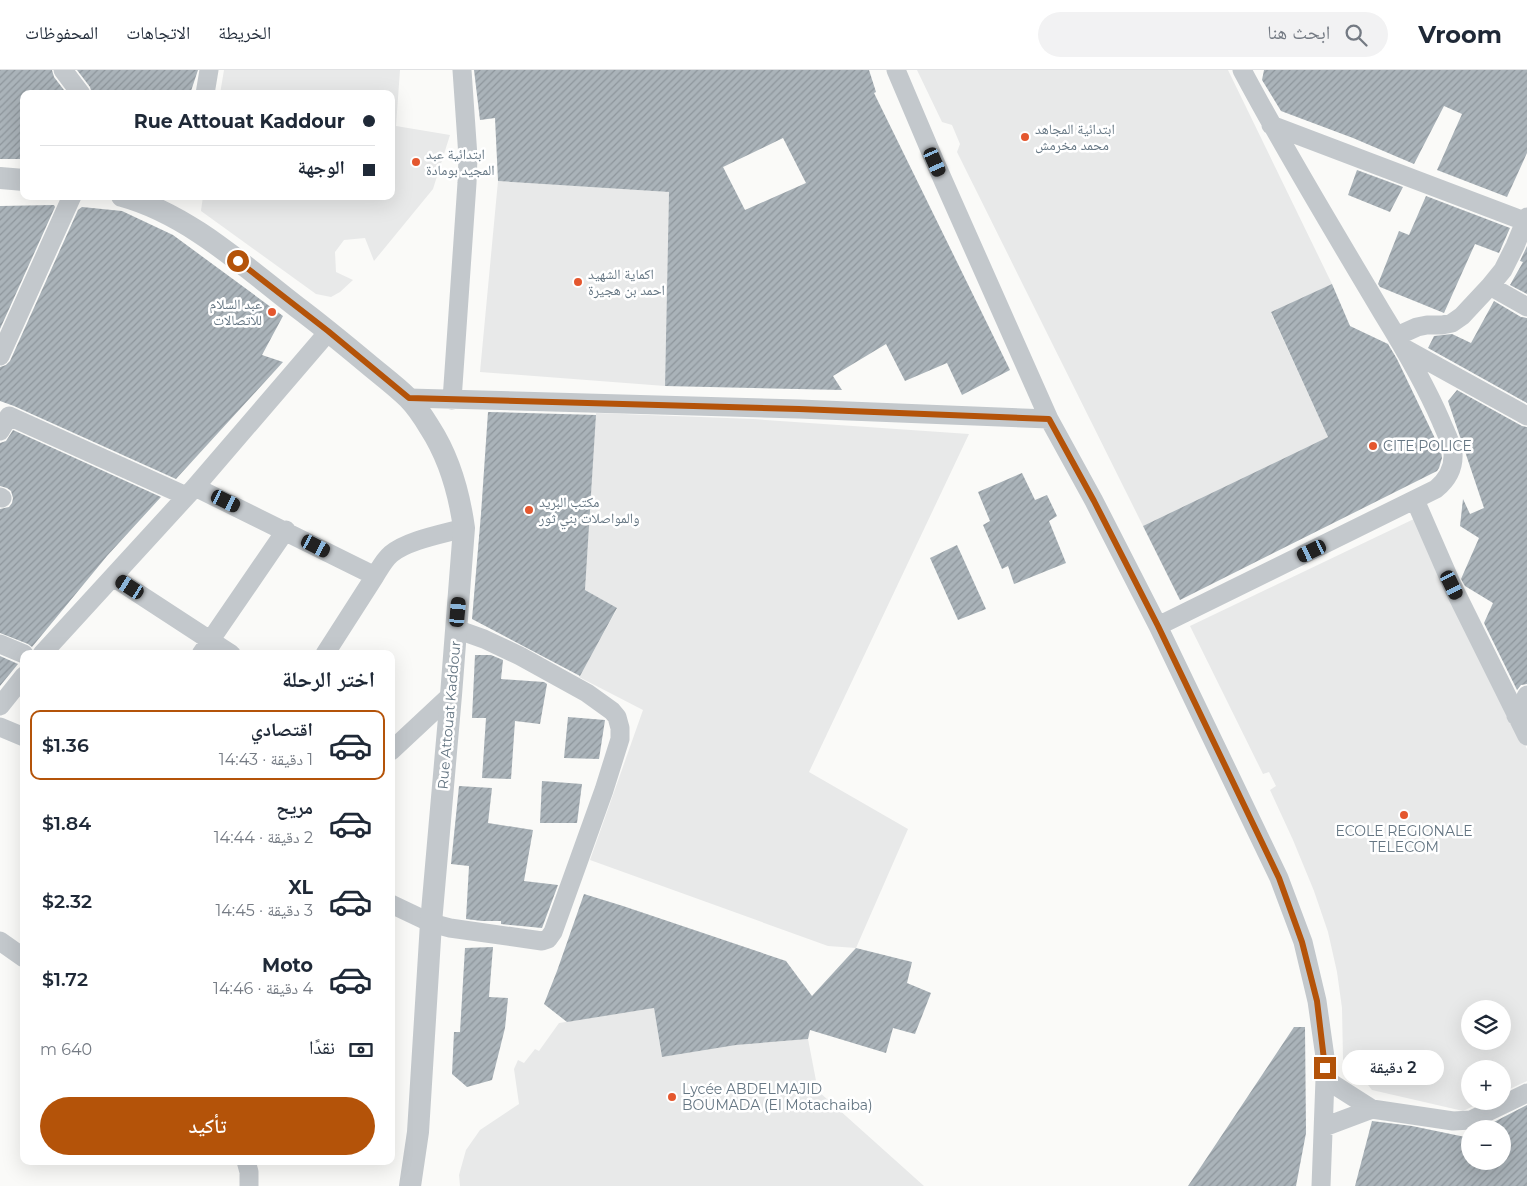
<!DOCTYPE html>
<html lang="ar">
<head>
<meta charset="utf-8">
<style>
	:root { --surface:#fff; --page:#f2f2f3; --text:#1f2937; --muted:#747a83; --line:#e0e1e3; --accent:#b45309 }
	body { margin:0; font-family:Montserrat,"Noto Naskh Arabic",sans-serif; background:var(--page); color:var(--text); direction:rtl; height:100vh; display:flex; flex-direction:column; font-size:19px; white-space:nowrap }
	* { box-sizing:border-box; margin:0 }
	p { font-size:16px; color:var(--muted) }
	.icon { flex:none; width:28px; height:28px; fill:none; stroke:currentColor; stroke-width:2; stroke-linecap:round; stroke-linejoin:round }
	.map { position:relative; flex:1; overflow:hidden; direction:ltr }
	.panel { position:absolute; left:20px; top:580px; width:375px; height:515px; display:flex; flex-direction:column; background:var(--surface); border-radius:10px; box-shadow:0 5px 20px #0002; direction:rtl }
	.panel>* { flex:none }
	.top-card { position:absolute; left:20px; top:20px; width:375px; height:110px; border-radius:10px; box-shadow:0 5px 20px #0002; direction:rtl; display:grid; align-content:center; height:110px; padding:0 20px; background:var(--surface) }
	.buttons { position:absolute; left:1461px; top:930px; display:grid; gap:10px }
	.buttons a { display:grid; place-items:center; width:50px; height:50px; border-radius:50%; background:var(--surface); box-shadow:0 5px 20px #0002; font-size:25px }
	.end { position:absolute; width:22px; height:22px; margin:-11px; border:6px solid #b45309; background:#fff; box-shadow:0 0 0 2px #fff }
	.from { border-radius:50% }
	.bubble { position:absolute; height:35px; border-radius:18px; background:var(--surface); box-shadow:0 5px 20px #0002; font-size:16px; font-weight:600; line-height:35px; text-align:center; direction:rtl }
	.car { position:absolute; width:15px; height:30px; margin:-15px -8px; border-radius:6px; box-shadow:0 0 4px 1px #0007; background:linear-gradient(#222 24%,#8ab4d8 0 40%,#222 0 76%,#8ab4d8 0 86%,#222 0) }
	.top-card b { display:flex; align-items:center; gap:18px; height:48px; font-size:19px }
	.top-card b+b { border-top:1px solid var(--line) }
	.top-card i { width:12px; height:12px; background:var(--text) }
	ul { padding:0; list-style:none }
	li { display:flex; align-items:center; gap:15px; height:70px; margin:0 10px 8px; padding:0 10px; border:2px solid transparent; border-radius:10px }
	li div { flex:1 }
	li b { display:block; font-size:19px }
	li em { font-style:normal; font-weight:600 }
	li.selected { border-color:var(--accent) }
	li>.icon { width:45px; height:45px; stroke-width:1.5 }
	h2 { padding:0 20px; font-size:22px; line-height:60px }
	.pay { display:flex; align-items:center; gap:12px; height:55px; padding:0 20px; font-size:19px }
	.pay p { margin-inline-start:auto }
	.button { display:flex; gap:10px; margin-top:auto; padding:10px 20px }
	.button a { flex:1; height:58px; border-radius:30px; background:var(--accent); color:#fff; font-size:20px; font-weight:600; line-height:58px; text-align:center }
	header { display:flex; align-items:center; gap:30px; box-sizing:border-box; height:70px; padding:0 25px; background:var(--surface); border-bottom:1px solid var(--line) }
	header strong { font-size:24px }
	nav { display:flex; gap:28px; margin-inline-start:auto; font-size:18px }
	.search { width:350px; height:45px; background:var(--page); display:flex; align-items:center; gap:12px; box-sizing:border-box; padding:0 18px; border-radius:28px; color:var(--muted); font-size:19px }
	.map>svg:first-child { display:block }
</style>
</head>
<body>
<header>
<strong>Vroom</strong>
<div class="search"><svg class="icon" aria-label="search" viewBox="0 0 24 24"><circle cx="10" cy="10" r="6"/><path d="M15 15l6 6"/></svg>ابحث هنا</div>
<nav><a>الخريطة</a><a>الاتجاهات</a><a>المحفوظات</a></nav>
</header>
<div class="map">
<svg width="1527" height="1116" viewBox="0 0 1527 1116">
	<defs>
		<pattern id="building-hatch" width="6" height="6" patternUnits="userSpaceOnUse" patternTransform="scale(1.25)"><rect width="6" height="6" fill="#aab3b9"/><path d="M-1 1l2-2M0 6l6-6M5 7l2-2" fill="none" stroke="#8e969c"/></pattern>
	</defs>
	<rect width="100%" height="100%" fill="#fafaf8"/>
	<path fill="#e8e9e9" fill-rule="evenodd" d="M224,0H400L396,56L450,65L433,119L374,191L365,168L344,170L335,182L336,202L353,210L340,222L331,227L316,224L201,141L203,126H391V24H220Z
		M917,0H1228L1332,214L1271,243L1328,367L1143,456L957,82L960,74L952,55L942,52Z
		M498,111L669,122L665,316L480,302Z
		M596,343L753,349L969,364L809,702L908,759L856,878L828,876L590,790L643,640L579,607L617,539L585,520Z
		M1416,448L1527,679V1011L1503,1022L1502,999H1470V1031H1484L1463,1041L1372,1020L1368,1015L1369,1010L1374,1007L1358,988L1351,994H1346L1343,989L1342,938L1337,902L1328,862L1314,821L1293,770L1270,720L1276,716L1269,702L1263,704L1190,556ZM1470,939H1502V971H1470Z
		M654,938L662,987L736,975L808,969L818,1021L924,1116H460L459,1105L466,1080L480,1060L519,1034L514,999L518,990L524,993L535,979L539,981L559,953Z"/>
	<path fill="url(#building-hatch)" fill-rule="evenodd" d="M0,0H52L54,7L67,24H24V89H0Z
		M77,0H198L190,24H92L90,17Z
		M474,0H869L876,22L874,23L1010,300L962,325L947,293L905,311L886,274L833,306L842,320L665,316L669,122L498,111L495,48L480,50ZM783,68L806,113L745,140L723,97Z
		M1264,0H1527V83L1507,127L1437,100L1462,44L1444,36L1414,94L1353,68L1281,41L1262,10Z
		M1357,100L1403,117L1390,142L1348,125Z
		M1426,126L1510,158L1499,183L1475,174L1444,243L1380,217L1378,214L1399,161L1409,165Z
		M54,135L55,137L0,259V136Z
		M82,137L122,141L173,165L283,246L262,285L283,292L176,409L14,336L0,331V297L6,295L10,291L78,140Z
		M1527,176V224L1510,215L1523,192L1520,191Z
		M1332,214L1350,256L1388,274L1397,289L1441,381L1442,388L1439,398L1437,401L1180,530L1143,456L1328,367L1271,242Z
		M1494,231L1521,247L1527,248V333L1428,278L1434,266L1452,264L1471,273Z
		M1457,320L1522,356L1527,357V614L1521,615L1517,620L1484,553L1493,533L1465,516L1461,509L1479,468L1460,456L1463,429L1470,444L1484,438L1448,331Z
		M488,342L596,345L585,520L617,538L580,606L472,549L481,444Z
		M13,360L161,427L107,486L32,577L28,574L0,563V439L9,437L12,433L13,428L11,421L7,418L0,416V373L6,371Z
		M1022,403L1035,430L1047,425L1057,446L1049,451L1066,493L1014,514L1008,496L1002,499L983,455L990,451L978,422Z
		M957,475L986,539L958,550L930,488Z
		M475,585H491L503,590L501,609L544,612L547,614L540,654L515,651L511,709L482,708L486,648H472Z
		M0,586L18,594L0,616Z
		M568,647L605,650L599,689L564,688Z
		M542,711L582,714L577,753H540Z
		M459,716L492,718L488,753L533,760L524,811L558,815L542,858L501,854V851H482L466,849L469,796L451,794Z
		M584,824L623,836L786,891L812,926L856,878L912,892L907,913L931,923L915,964L893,958L886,983L810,960L808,969L736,975L662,987L654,938L567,952L544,934L557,901Z
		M493,877L489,927L508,928L505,958L492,1010L467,1017L452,1004L454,962H460L465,878Z
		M1294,957H1305L1306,1063L1296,1116H1188Z
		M1527,1035V1116H1355L1372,1051L1412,1056L1470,1068V1091H1502V1059H1492L1494,1052Z"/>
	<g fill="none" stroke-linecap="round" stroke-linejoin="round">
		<path stroke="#c3c8cc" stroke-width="19" d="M63,0L81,24
			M896,0L935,92L1049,349L1094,431L1158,556L1279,808L1303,872L1317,931L1325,987V1009L1321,1116
			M205,24L209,0
			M1271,55L1527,152
			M1490,216L1527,237
			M1397,266L1417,257L1427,255H1442L1452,253L1462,246L1490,216L1503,200L1515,176L1527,147
			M1404,278L1527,346
			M0,286L72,126
			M409,328L799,339L1049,349
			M452,330L467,113L468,87L462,0
			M0,361L9,346L186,426
			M195,417L375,506L325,584
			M0,427L2,428
			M1415,430L1452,515L1527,666
			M375,506C380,498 384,490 391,484C408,470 443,464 464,458
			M113,507L231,584
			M1158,556L1436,419C1447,410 1454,398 1453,383C1451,372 1445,361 1441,351C1425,314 1404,278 1383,244C1335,163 1286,83 1242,0
			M0,574L24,584
			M42,584L195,417L329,261
			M201,584L286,460
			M0,636L24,606
			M1516,646L1527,625
			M0,657L24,667
			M391,681L451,625
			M391,834L431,853L450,858L542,871L548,869L553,862L604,720L620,669V658L617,647L612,641L587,623L520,586L484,569L456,559
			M0,871L24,888
			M1325,1009L1372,1039L1453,1051L1471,1050L1527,1023
			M1324,1057L1372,1039
			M246,1091L249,1102V1116"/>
		<path stroke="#c3c8cc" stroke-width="22" d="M0,108L24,110
			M122,126C188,144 244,196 297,237C321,255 344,274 368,294C381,305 396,316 408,328C416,336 424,348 430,358C450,389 459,422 464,458L451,625L431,853L418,1062L410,1116"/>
	</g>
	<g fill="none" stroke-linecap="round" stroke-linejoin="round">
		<path stroke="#b45309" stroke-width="6" d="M238,191L328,261L409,328L799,339L1049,349L1094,431L1158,556L1279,808L1302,872L1317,931L1325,998"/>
	</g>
	<g fill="#e4572e" stroke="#fff" stroke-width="2">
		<circle cx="1025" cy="67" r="5"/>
		<circle cx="416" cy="92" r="5"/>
		<circle cx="578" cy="212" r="5"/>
		<circle cx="272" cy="242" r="5"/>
		<circle cx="1373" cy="376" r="5"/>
		<circle cx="529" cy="440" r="5"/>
		<circle cx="1404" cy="745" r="5"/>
		<circle cx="672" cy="1027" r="5"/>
	</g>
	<g text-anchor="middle" stroke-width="5" stroke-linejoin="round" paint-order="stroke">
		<g font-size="14" fill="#657683" stroke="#fff" text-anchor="start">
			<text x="1035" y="64">ابتدائية المجاهد<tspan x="1035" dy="16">محمد مخرمش</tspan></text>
			<text x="426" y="89">ابتدائية عبد<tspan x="426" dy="16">المجيد بومادة</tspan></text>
			<text x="588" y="209">اكماية الشهيد<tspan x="588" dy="16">احمد بن هجيرة</tspan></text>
			<text x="262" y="239" text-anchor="end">عبد السلام<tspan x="262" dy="16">للاتصالات</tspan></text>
			<text x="1383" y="381">CITE POLICE</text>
			<text x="539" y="437">مكتب البريد<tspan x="539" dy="16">والمواصلات بني ثور</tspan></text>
			<text x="1404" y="766" text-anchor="middle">ECOLE REGIONALE<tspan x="1404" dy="16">TELECOM</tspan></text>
			<text x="682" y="1024">Lycée ABDELMAJID<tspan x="682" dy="16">BOUMADA (El Motachaiba)</tspan></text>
		</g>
		<g font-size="14" fill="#657683" stroke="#fff">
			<text transform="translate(449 645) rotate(-85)" y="5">Rue Attouat Kaddour</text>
		</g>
	</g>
</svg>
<div class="buttons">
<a><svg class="icon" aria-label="layers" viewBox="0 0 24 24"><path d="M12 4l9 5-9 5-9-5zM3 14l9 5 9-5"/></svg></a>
<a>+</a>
<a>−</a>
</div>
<i class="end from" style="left:238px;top:191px"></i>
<i class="end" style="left:1325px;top:998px"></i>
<div class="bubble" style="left:1342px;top:980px;width:102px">2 دقيقة</div>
<i class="car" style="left:935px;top:92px;rotate:156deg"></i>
<i class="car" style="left:226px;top:431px;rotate:116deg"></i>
<i class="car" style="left:316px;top:476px;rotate:117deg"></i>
<i class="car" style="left:1312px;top:481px;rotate:244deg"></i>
<i class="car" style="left:1452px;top:515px;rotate:154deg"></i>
<i class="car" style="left:130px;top:517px;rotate:303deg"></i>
<i class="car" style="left:458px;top:542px;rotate:5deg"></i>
<div class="top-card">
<b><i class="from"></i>Rue Attouat Kaddour</b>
<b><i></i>الوجهة</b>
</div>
<section class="panel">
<h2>اختر الرحلة</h2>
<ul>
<li class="selected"><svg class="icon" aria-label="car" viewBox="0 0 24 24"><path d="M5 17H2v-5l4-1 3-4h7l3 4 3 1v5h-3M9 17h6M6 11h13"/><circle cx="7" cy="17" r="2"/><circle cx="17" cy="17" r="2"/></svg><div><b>اقتصادي</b><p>1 دقيقة · 14:43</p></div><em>$1.36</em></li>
<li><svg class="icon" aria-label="car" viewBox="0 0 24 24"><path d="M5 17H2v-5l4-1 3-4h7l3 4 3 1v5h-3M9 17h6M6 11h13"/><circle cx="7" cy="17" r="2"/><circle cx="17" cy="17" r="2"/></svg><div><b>مريح</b><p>2 دقيقة · 14:44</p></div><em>$1.84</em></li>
<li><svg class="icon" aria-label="car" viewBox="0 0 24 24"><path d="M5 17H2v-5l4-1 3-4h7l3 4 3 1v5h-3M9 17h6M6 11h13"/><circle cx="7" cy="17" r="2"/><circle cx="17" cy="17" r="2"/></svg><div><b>XL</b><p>3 دقيقة · 14:45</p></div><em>$2.32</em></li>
<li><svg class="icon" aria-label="car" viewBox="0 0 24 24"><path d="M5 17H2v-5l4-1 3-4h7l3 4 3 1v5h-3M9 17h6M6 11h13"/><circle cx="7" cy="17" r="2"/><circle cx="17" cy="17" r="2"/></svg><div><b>Moto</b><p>4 دقيقة · 14:46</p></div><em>$1.72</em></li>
</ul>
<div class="pay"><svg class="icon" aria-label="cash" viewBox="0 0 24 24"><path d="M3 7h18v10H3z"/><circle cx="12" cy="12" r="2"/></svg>نقدًا<p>640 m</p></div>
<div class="button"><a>تأكيد</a></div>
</section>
</div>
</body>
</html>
